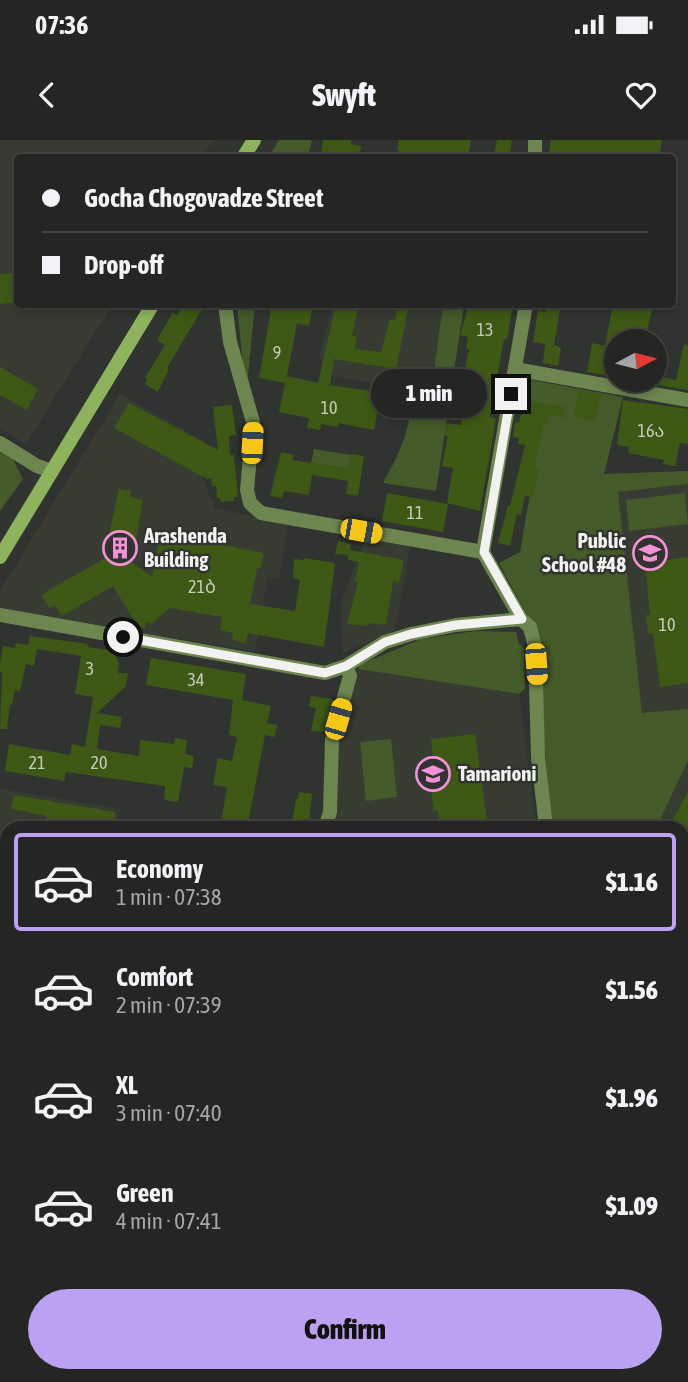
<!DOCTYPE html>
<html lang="en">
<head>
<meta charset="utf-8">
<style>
	:root { --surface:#252624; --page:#2d2e2c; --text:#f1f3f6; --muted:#a3a5a6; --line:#424341; --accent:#bca0f2 }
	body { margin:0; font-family:"Asap Condensed","Noto Sans Georgian",sans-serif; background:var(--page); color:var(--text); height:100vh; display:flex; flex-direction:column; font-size:26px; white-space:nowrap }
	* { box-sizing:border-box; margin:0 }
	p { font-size:23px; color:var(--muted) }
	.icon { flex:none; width:38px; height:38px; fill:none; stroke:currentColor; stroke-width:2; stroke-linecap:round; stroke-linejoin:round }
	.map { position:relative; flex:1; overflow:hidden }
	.side { position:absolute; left:0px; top:681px; width:690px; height:562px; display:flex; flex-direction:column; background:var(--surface); border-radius:21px 21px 0 0; box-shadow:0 4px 10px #0003,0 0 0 2px var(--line) }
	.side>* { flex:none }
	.guide { position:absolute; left:14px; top:14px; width:662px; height:154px; border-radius:7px; box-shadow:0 4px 10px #0003,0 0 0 2px var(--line); display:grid; align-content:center; height:154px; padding:0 28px; background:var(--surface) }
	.needle { width:46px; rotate:83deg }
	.tools { position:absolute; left:604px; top:189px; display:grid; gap:14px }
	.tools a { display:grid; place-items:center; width:63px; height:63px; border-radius:50%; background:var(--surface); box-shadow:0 4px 10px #0003,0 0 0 2px var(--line); font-size:35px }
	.end { position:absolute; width:32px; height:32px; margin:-16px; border:9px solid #f2f3f1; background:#111; box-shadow:0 0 0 4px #111 }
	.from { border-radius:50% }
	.bubble { position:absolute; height:49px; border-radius:24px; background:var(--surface); box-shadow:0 4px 10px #0003,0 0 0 2px var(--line); font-size:23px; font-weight:800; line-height:49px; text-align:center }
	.car { position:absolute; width:21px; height:42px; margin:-21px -10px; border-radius:9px; box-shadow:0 0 5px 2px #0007; background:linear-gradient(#f5c518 24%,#345 0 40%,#f5c518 0 76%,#345 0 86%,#f5c518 0) }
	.guide b { display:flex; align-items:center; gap:24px; height:66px; font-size:26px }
	.guide b+b { border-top:2px solid var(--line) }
	.guide i { width:18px; height:18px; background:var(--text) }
	ul { padding:12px 0 0; list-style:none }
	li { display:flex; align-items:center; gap:21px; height:98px; margin:0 14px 10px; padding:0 14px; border:4px solid transparent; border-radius:7px }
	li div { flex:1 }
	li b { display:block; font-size:26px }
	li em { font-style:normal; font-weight:800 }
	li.selected { border-color:var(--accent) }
	li>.icon { width:63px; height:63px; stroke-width:1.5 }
	.action { display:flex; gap:14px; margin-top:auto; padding:14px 28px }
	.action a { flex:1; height:80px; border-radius:42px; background:var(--accent); color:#111; font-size:28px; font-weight:800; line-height:80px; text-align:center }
	.status { display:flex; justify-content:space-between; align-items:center; height:49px; padding:0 35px; background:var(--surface); direction:ltr }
	.status svg { height:19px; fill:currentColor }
	header { display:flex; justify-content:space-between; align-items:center; height:91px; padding:0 28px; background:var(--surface); font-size:32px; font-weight:800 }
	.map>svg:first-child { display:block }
</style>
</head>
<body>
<div class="status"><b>07:36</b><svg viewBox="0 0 49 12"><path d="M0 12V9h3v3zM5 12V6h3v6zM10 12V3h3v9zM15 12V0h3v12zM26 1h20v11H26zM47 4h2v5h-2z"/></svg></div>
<header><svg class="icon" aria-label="back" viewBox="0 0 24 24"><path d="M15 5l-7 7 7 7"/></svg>Swyft<svg class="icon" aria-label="heart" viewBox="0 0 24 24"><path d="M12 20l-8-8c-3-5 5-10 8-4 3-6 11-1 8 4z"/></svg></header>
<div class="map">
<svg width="688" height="1242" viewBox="0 0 688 1242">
	<rect width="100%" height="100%" fill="#313330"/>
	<path fill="#373b32" d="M0,0H213L202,17L18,18V164L112,165L26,304L0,288Z
		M333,165H443L431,252L339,237L324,230L320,214Z
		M120,254L204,301L202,337L215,368L288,384L279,439L268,437L255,511L0,471V451Z
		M688,331V576L641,581L604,334Z
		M365,399L410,406L395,491L343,513L341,462Z
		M358,529L519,554L536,688H337V599Z
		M688,621V735L683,732L682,688H656Z
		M0,649L120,669L116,688H7V771L0,778Z"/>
	<path fill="#445a29" d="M279,0H312L308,17H269Z
		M237,165H255L246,255Z
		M443,165H464L436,351L383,343C403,307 410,290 413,249L431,252Z
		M521,238L623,257L604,334L688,331V344L618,352L642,573L688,569V621L656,688H552L534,488L499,423L520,412L545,266L518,261Z
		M0,309L11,315L23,339L0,371Z
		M314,309L351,315L349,329L311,323Z
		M685,353L688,384L629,391L626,360Z
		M475,491L516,492L519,504L524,508L525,548L519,554L358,529L361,524L421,499Z
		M391,599L397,657L366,661L360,602Z
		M683,732L688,735V1092L683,1098Z
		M209,1236H590L587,1242H205Z"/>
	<path fill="#3d5815" d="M323,0H351V4L361,6L359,18H320Z
		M399,0H471L468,18H429L397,11Z
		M497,0H512L509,18H493Z
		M551,0H662L659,18H635L613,13L612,18H548Z
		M18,132V162L0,164V134Z
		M183,164H205L167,228L169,229L158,252L145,244L147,239L145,238L165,205L157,200L173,172L177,175Z
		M272,164H313L309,186L297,183L287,236L318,243L336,164H359L352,196L357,197L355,209L381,212L390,179L395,180L398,164H409L396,229L334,219L330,245L385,253L382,264L379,263L374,290L338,283V287L321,284L320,290L307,288L309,278L279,272L285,243L259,238Z
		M469,164H513L507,199H504L490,277L496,279L480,371L447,363L453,328L442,326L448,296L444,295L447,283L461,285L463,273L465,260L453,258L456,244L462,245L469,209H466L468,197L460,195Z
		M547,164H561L554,205L561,208L558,226L543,223L545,204L533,202L538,171L546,172Z
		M613,164H651L650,168L652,169L645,201H616V233L606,231L605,235L587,232L592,203L605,206Z
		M684,204L688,205V250L651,244L654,235L676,240Z
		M0,227L38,249L27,270L0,255Z
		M420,227L437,229L435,241L410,238L411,228Z
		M579,250L601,254L595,282L574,277Z
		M523,260L565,267L564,278L549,275L547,286L543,285L535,328L539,329L533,357L525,356L521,375L517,374L510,406L498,403L508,365L510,366L525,305L518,304L519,298L513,297L515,282L519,283Z
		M623,260L688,269V304L680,303L675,326L663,324L664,320L628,313L629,307L617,305Z
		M129,263L218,310L213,267L232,265L236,295L229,296L230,315H234L238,357H234V361L221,362L220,358H217L216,346H212L211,338L207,339L114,288Z
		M281,312L294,315L292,320L349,329L351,314L364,316L358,356L346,354L348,341L312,335L309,355L284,351L282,358L270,356Z
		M119,349L131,351L130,357L143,360L132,422L152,437L160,394L189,399L198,389L219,393L224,405L264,413L261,428H257L250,464L295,471L300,440L293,438L294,419L304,420V418L335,423L324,507L248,493L246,503L232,500L233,493L220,490L222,477L170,468L152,483L146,482L145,488L134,486L135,482L113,446L62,476L55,465L49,468L42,456L47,451L104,419Z
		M387,353L448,364L443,392L382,381Z
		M338,401L351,404L350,410L404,420L399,443L393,441L386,485L367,483V486L347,484L358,442L355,441L359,422L348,420V415L335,414Z
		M688,417V543L660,547L653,494H648L646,475H650L645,423Z
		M30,496L88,504V507L113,511L119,524L118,533H128L126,546L97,573L122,577L120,588L100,585L97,609L139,616L140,600L174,604L175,598L187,600L185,614L194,616L192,628L184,627L178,662L164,660L165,646L66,632L64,641L5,631L9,604L70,615L72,604L85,607L93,557L75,554L81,516L37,509L34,526L26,524L20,551L15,550L12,564H10L7,589H0L2,532H0V523L3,506L15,508L16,503L28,505Z
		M151,518L246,534L242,560L271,566L267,583L277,585L275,597L265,595L247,688H220L227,647L213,645L218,618L232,621L237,597L229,595L233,560L146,545Z
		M311,556L333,559L324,592L311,591L316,568L309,567Z
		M475,594L487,680L461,683L462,688H441L438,671H434L431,650H436L431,599Z
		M299,652L312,654L309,682H306L305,688H291L296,659H298Z
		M688,652V688H668Z
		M14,655L115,672L114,686L92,688L93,685L73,681L72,688H46L47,676L11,669Z"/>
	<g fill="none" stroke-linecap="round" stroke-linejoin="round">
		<path stroke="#6d8650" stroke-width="10" d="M682,962L688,949
			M445,1242L448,1236
			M511,1242L514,1236
			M540,1242L545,1236"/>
		<path stroke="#6d8650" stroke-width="14" d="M535,18V0
			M225,164L230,202L253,282L247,350L250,363L261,373L483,412
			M526,164L483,412L521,479L530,487L535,507L538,616L546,688
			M515,229L688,260
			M0,303L37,326L52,331
			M0,475L325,533L346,526L385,502L411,494L456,485L521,479
			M325,688L330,672L332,600L350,536L346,526
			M0,971L7,972
			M682,1089L688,1087"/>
		<path stroke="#6d8650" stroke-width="14" d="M682,1161L688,1154
			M621,1242L626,1236"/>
		<path stroke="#8db45d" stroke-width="14" d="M243,18L254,0
			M0,417L153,164"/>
	</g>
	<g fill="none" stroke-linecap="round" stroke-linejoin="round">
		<path stroke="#f2f3f1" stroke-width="9" d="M123,497L325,533L346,526L385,502L411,494L456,485L522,479L484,412L511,254"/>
	</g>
	<defs>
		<g id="building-ring" transform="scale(1.75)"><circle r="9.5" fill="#313330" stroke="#f391d6" stroke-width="1.5"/><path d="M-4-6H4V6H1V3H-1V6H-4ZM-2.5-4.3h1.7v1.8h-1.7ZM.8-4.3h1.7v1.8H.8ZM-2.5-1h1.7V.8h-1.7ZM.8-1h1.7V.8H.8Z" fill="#f391d6"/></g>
		<g id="school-ring" transform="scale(1.75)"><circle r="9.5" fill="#313330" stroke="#f391d6" stroke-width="1.5"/><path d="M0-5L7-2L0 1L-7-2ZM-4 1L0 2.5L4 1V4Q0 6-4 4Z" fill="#f391d6"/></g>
	</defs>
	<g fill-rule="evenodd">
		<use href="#building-ring" x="120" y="408"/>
		<use href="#school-ring" x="650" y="413"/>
		<use href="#school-ring" x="433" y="634"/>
	</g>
	<g text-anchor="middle" stroke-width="5" stroke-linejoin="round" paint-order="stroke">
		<g font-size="18" fill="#c5ccba">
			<text x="485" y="196">13</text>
			<text x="277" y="219">9</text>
			<text x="329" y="274">10</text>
			<text x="651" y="297">16ა</text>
			<text x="415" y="379">11</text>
			<text x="202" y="453">21ბ</text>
			<text x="667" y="491">10</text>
			<text x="90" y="535">3</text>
			<text x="196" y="546">34</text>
			<text x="37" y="629">21</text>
			<text x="99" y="629">20</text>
		</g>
		<g font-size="21" font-weight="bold" fill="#f2f3f1" stroke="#313330" text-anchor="start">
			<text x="144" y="403">Arashenda<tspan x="144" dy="24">Building</tspan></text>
			<text x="626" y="408" text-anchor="end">Public<tspan x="626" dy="24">School #48</tspan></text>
			<text x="458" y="641">Tamarioni</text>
		</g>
	</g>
</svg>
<div class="tools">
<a><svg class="needle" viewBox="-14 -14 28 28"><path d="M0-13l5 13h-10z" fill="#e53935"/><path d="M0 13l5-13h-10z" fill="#a3a5a6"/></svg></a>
</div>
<i class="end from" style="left:123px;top:497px"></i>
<i class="end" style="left:511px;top:254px"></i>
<div class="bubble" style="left:371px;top:229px;width:116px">1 min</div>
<i class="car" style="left:252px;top:303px;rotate:3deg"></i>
<i class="car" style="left:361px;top:391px;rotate:100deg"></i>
<i class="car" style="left:536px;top:524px;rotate:176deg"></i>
<i class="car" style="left:338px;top:579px;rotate:16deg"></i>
<div class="guide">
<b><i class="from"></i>Gocha Chogovadze Street</b>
<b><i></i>Drop-off</b>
</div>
<section class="side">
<ul>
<li class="selected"><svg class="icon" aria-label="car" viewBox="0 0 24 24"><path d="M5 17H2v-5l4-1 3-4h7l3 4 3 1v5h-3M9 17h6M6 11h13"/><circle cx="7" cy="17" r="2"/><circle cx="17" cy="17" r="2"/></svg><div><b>Economy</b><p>1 min · 07:38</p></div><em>$1.16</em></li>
<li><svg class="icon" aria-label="car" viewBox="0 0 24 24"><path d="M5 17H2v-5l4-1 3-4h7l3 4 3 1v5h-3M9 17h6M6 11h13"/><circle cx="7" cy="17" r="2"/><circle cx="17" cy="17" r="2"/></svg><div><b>Comfort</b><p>2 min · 07:39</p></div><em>$1.56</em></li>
<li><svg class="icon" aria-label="car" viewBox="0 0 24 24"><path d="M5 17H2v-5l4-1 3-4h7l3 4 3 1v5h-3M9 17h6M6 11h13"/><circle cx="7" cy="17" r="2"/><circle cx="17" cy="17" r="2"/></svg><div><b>XL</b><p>3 min · 07:40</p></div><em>$1.96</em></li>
<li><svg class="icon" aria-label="car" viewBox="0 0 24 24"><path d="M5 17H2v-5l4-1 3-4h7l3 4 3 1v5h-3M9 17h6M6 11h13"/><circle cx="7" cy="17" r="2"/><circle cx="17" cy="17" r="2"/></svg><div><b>Green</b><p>4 min · 07:41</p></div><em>$1.09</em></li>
</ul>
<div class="action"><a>Confirm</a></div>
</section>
</div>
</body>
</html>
